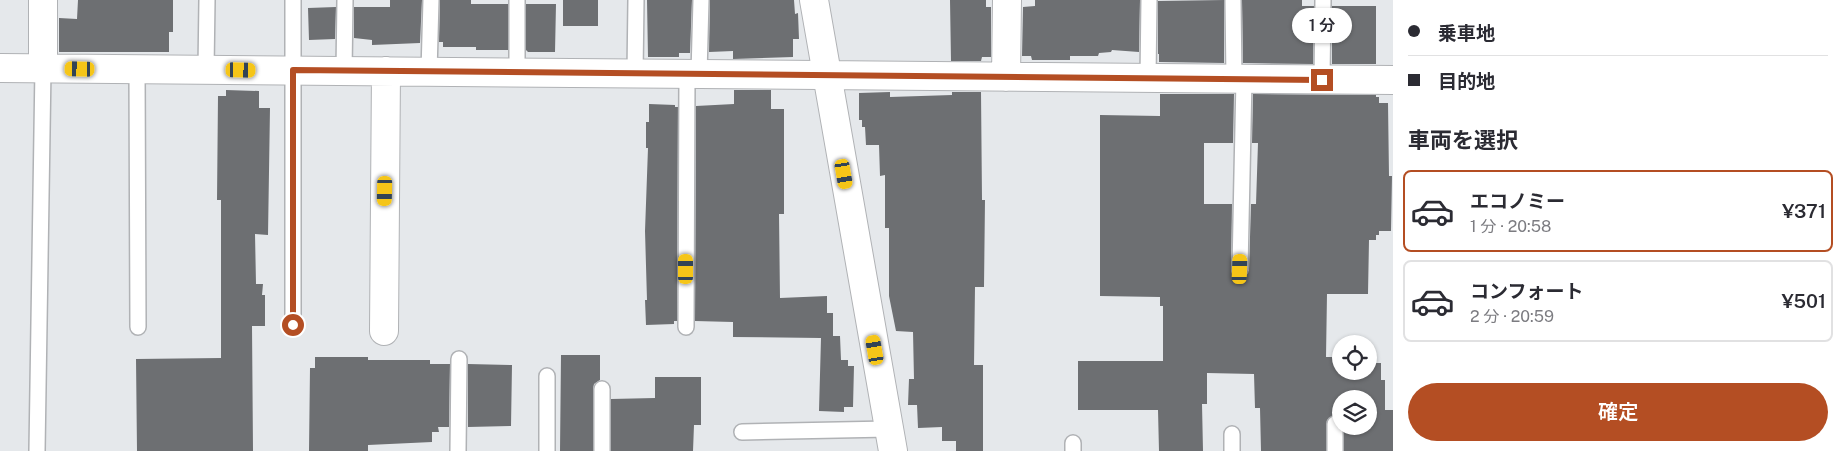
<!DOCTYPE html>
<html lang="ja">
<head>
<meta charset="utf-8">
<style>
	:root { --surface:#fff; --page:#f7f7f7; --text:#2b2b33; --muted:#7c7c81; --line:#e1e1e2; --accent:#b44e23 }
	body { margin:0; font-family:"Public Sans","Noto Sans JP",sans-serif; background:var(--page); color:var(--text); height:100vh; display:flex; flex-direction:column; font-size:19px; white-space:nowrap }
	* { box-sizing:border-box; margin:0 }
	p { font-size:16px; color:var(--muted) }
	.icon { flex:none; width:28px; height:28px; fill:none; stroke:currentColor; stroke-width:2; stroke-linecap:round; stroke-linejoin:round }
	.map { position:relative; flex:1; overflow:hidden }
	.drawer { display:flex; flex-direction:column; background:var(--surface); width:450px }
	.drawer>* { flex:none }
	.top-card { display:grid; align-content:center; height:110px; padding:0 15px; background:var(--surface) }
	.buttons { position:absolute; left:1332px; top:335px; display:grid; gap:10px }
	.buttons a { display:grid; place-items:center; width:45px; height:45px; border-radius:50%; background:var(--surface); box-shadow:0 1px 4px #0004; font-size:25px }
	.end { position:absolute; width:22px; height:22px; margin:-11px; border:6px solid #b44e23; background:#fff; box-shadow:0 0 0 2px #fff }
	.from { border-radius:50% }
	.bubble { position:absolute; height:35px; border-radius:18px; background:var(--surface); box-shadow:0 1px 4px #0004; font-size:16px; font-weight:600; line-height:35px; text-align:center }
	.car { position:absolute; width:15px; height:30px; margin:-15px -8px; border-radius:6px; box-shadow:0 0 4px 1px #0007; background:linear-gradient(#f5c518 24%,#345 0 40%,#f5c518 0 76%,#345 0 86%,#f5c518 0) }
	.top-card b { display:flex; align-items:center; gap:18px; height:48px; font-size:19px }
	.top-card b+b { border-top:1px solid var(--line) }
	.top-card i { width:12px; height:12px; background:var(--text) }
	ul { padding:0; list-style:none }
	li { display:flex; align-items:center; gap:15px; height:82px; margin:0 10px 8px; padding:0 5px; border:2px solid var(--line); border-radius:8px }
	li div { flex:1 }
	li b { display:block; font-size:19px }
	li em { font-style:normal; font-weight:600 }
	li.current { border-color:var(--accent) }
	li>.icon { width:45px; height:45px; stroke-width:1.5 }
	h2 { padding:0 15px; font-size:22px; line-height:60px }
	.cta { display:flex; gap:10px; margin-top:auto; padding:10px 15px }
	.cta a { flex:1; height:58px; border-radius:30px; background:var(--accent); color:#fff; font-size:20px; font-weight:600; line-height:58px; text-align:center }
	main { display:flex; flex:1; min-height:0 }
	.map>svg:first-child { display:block }
</style>
</head>
<body>
<main>
<div class="map">
<svg width="1393" height="451" viewBox="0 0 1393 451">
	<rect width="100%" height="100%" fill="#e5e8eb"/>
	<path fill="#6d6f72" d="M78,0H173V32H169V52H59V18L77,19Z
		M390,0H422L420,43L372,45V40L354,38V7H390Z
		M440,0H471V4H508V50H476V47H443V42H439Z
		M563,0H598V26H563Z
		M647,0H692L690,53H679V57H648Z
		M710,0H794L795,14L798,13L799,39H793V57L733,59V51L709,52Z
		M950,0H986V7H991V57H982L981,61H951Z
		M1035,0H1140L1139,52L1112,50L1111,52L1099,53L1098,56H1070V60H1032L1031,56H1022L1023,7L1035,6Z
		M1224,0V63L1159,62V54H1158V1Z
		M1242,0H1302V6H1314L1313,64L1243,63Z
		M526,4H556L555,52H528L526,50Z
		M1332,6H1376V64H1332Z
		M336,7L335,39L309,40L308,8Z
		M226,90L259,91V108H270L268,235L255,234L256,284H263L262,295H265V326H252L253,451H137L136,359L221,358V200H217L218,96H226Z
		M734,90H771V109H784V214H779L780,298L827,296V313H833V336H840L841,360H848V366H854L853,407H844V412L819,411L821,338L733,337V322L695,321L696,106L734,104Z
		M890,92V97L952,95V92H981L982,200H985L984,287H975L974,365H983V451H956V441H942V427L918,428L917,405H908L909,379H914L913,332L896,331L889,296V228H885V175L880,176L879,145H866L865,127H862V120H859V93Z
		M1160,94H1234L1233,143H1204V204H1232L1231,269L1232,274L1239,278L1245,277L1249,270L1251,204H1256L1258,143H1252L1253,94L1376,95V97H1379V103H1388L1389,176H1392L1391,231H1379V235H1376V240H1369L1368,294H1327L1326,357H1341V371H1369V363H1381V380H1385V410H1393V451H1344V426H1369V399H1341V417L1335,415L1327,420L1326,451H1261L1260,408H1255L1254,374L1207,373V404H1202L1203,451H1159L1158,410H1078V361H1163V306H1160V297L1100,296V115L1160,116Z
		M649,104L675,105V107H678L677,321H674V324L646,325L645,300H647L645,231L648,148H646V122H649Z
		M561,355H600V380L594,384L593,389V451H560Z
		M315,357H368V360H430V364H450L449,427H438L439,432H432V442L368,445V451H309L310,368H315Z
		M468,364L512,365L511,426L468,427Z
		M655,377H701V425H694L693,451H611V399L655,398Z"/>
	<g fill="none" stroke-linecap="round" stroke-linejoin="round">
		<g stroke="#b0b2b5" stroke-width="18">
			<path id="service" d="M293,0V325
				M1233,1L1234,79
				M137,69L138,327
				M206,69L207,0
				M344,71L345,0
				M429,72L431,0
				M517,72V0
				M635,73L636,0
				M699,74L701,0
				M1148,78L1149,0
				M1322,80L1323,0
				M1240,269L1244,79
				M686,327L687,74
				M742,432L889,429
				M1232,434V451
				M37,451L43,68
				M458,451L459,359
				M547,451V376
				M602,451V389
				M1073,451V443
				M1335,451V424"/>
		</g>
		<g stroke="#b0b2b5" stroke-width="30">
			<path id="minor" d="M43,0V68
				M814,0L893,451
				M0,68L1393,80
				M1006,77L1007,0
				M384,331L386,71"/>
		</g>
		<use href="#service" stroke="#fff" stroke-width="15"/>
		<use href="#minor" stroke="#fff" stroke-width="28"/>
	</g>
	<g fill="none" stroke-linecap="round" stroke-linejoin="round">
		<path stroke="#b44e23" stroke-width="6" d="M293,325V70L1322,80"/>
	</g>
</svg>
<div class="buttons">
<a><svg class="icon" aria-label="locate" viewBox="0 0 24 24"><circle cx="12" cy="12" r="6"/><path d="M12 2v4M12 18v4M2 12h4M18 12h4"/></svg></a>
<a><svg class="icon" aria-label="layers" viewBox="0 0 24 24"><path d="M12 4l9 5-9 5-9-5zM3 14l9 5 9-5"/></svg></a>
</div>
<i class="end from" style="left:293px;top:325px"></i>
<i class="end" style="left:1322px;top:80px"></i>
<div class="bubble" style="left:1292px;top:8px;width:60px">1 分</div>
<i class="car" style="left:80px;top:69px;rotate:271deg"></i>
<i class="car" style="left:241px;top:70px;rotate:91deg"></i>
<i class="car" style="left:844px;top:174px;rotate:170deg"></i>
<i class="car" style="left:385px;top:191px;rotate:181deg"></i>
<i class="car" style="left:686px;top:269px;rotate:0deg"></i>
<i class="car" style="left:1240px;top:269px;rotate:2deg"></i>
<i class="car" style="left:875px;top:350px;rotate:350deg"></i>
</div>
<section class="drawer">
<div class="top-card">
<b><i class="from"></i>乗車地</b>
<b><i></i>目的地</b>
</div>
<h2>車両を選択</h2>
<ul>
<li class="current"><svg class="icon" aria-label="car" viewBox="0 0 24 24"><path d="M5 17H2v-5l4-1 3-4h7l3 4 3 1v5h-3M9 17h6M6 11h13"/><circle cx="7" cy="17" r="2"/><circle cx="17" cy="17" r="2"/></svg><div><b>エコノミー</b><p>1 分 · 20:58</p></div><em>¥371</em></li>
<li><svg class="icon" aria-label="car" viewBox="0 0 24 24"><path d="M5 17H2v-5l4-1 3-4h7l3 4 3 1v5h-3M9 17h6M6 11h13"/><circle cx="7" cy="17" r="2"/><circle cx="17" cy="17" r="2"/></svg><div><b>コンフォート</b><p>2 分 · 20:59</p></div><em>¥501</em></li>
</ul>
<div class="cta"><a>確定</a></div>
</section>
</main>
</body>
</html>
